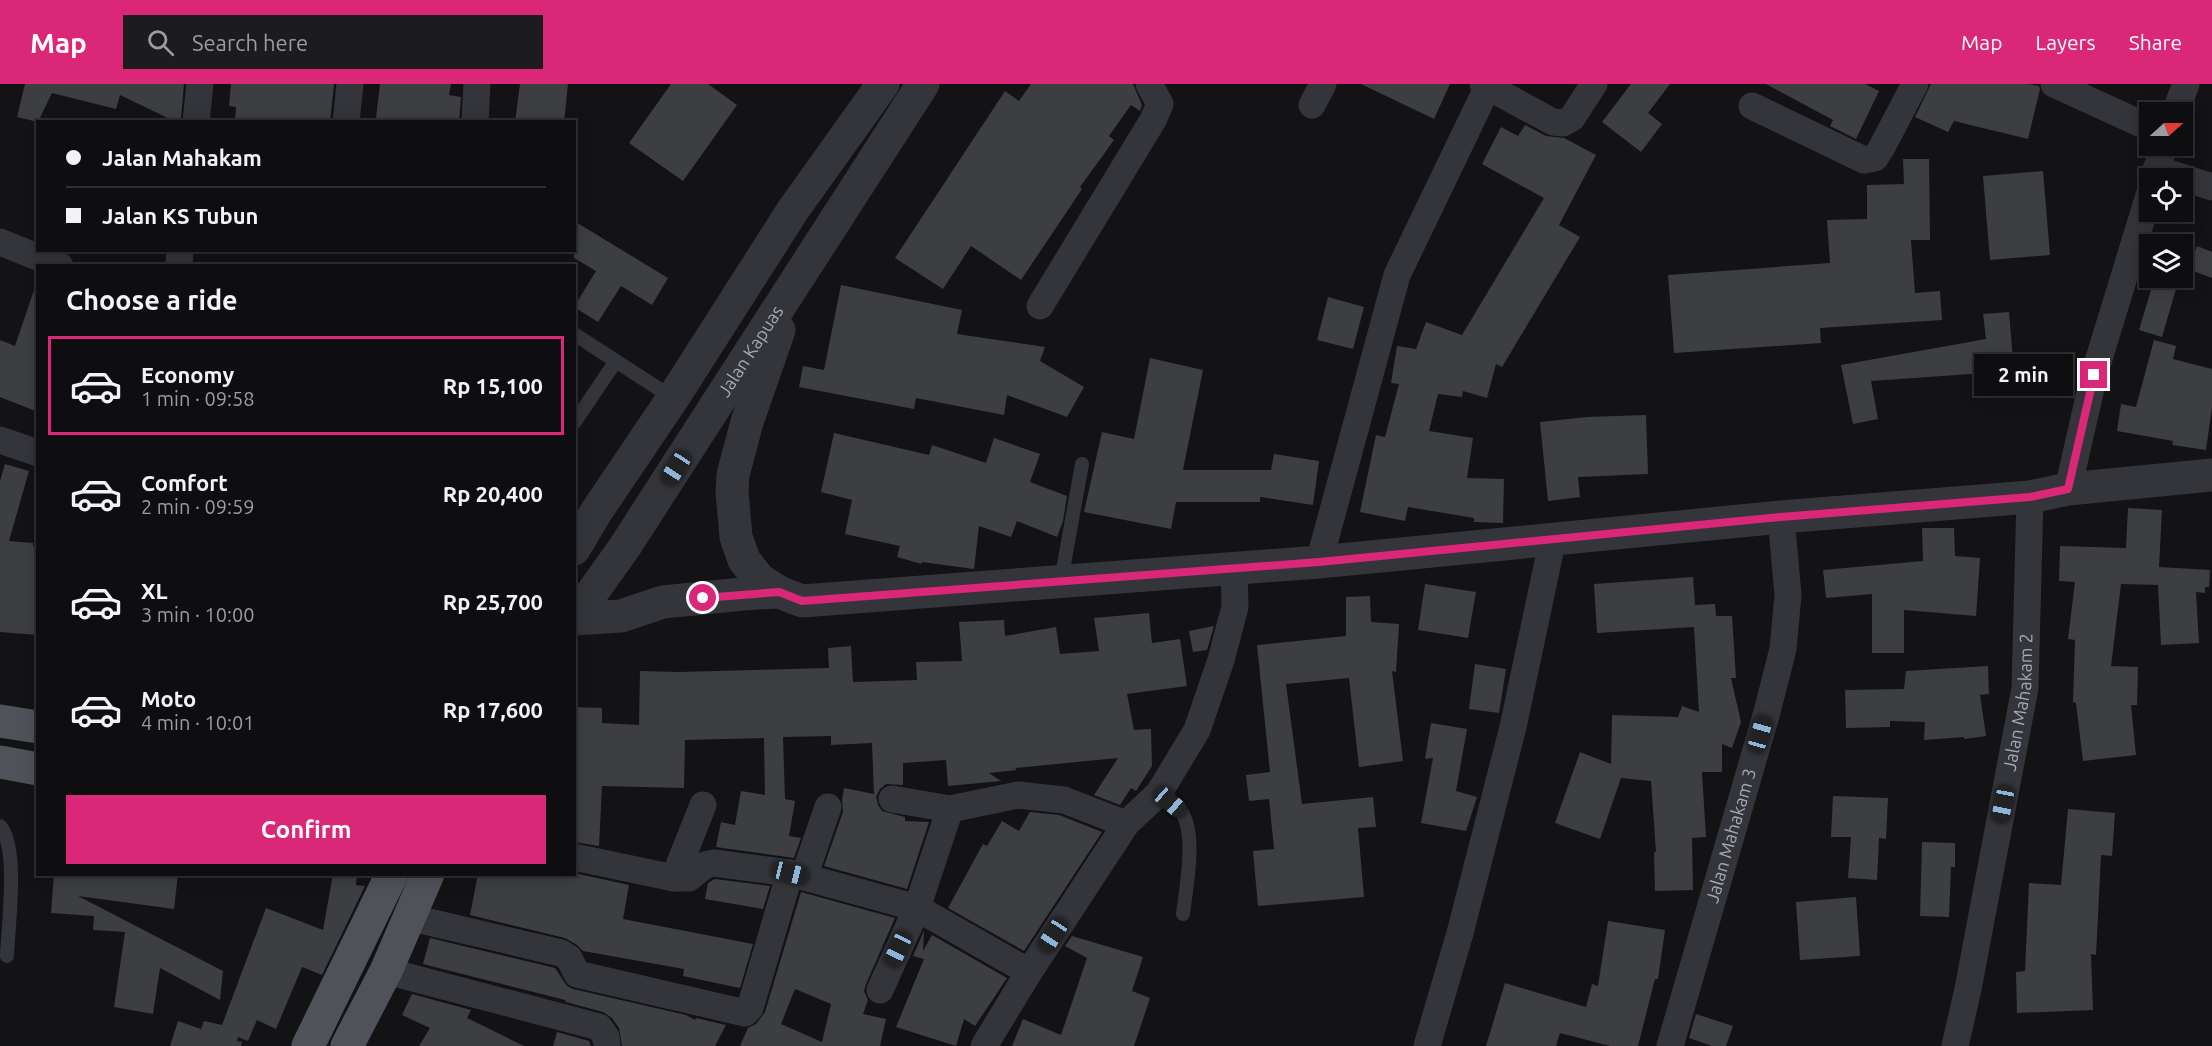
<!DOCTYPE html>
<html lang="en">
<head>
<meta charset="utf-8">
<style>
	:root { --surface:#0e0e10; --page:#1c1c1e; --text:#f1f3f6; --muted:#9b9c9f; --line:#2e2e30; --accent:#db2777 }
	body { margin:0; font-family:Ubuntu,sans-serif; background:var(--page); color:var(--text); height:100vh; display:flex; flex-direction:column; font-size:22px; white-space:nowrap }
	* { box-sizing:border-box; margin:0 }
	p { font-size:20px; color:var(--muted) }
	.icon { flex:none; width:33px; height:33px; fill:none; stroke:currentColor; stroke-width:2; stroke-linecap:round; stroke-linejoin:round }
	.map { position:relative; flex:1; overflow:hidden }
	.panel { position:absolute; left:36px; top:180px; width:540px; height:612px; display:flex; flex-direction:column; background:var(--surface); border-radius:0px; box-shadow:0 3px 15px #0003,0 0 0 2px var(--line) }
	.panel>* { flex:none }
	.hud { position:absolute; left:36px; top:36px; width:540px; height:132px; border-radius:0px; box-shadow:0 3px 15px #0003,0 0 0 2px var(--line); display:grid; align-content:center; height:132px; padding:0 30px; background:var(--surface) }
	.needle { width:39px; rotate:69deg }
	.tools { position:absolute; left:2139px; top:18px; display:grid; gap:12px }
	.tools a { display:grid; place-items:center; width:54px; height:54px; border-radius:0px; background:var(--surface); box-shadow:0 3px 15px #0003,0 0 0 2px var(--line); font-size:30px }
	.end { position:absolute; width:27px; height:27px; margin:-14px; border:8px solid #db2777; background:#fff; box-shadow:0 0 0 3px #fff }
	.from { border-radius:50% }
	.bubble { position:absolute; height:42px; border-radius:0px; background:var(--surface); box-shadow:0 3px 15px #0003,0 0 0 2px var(--line); font-size:20px; font-weight:700; line-height:42px; text-align:center }
	.car { position:absolute; width:18px; height:36px; margin:-18px -9px; border-radius:8px; box-shadow:0 0 4px 2px #0007; background:linear-gradient(#222 24%,#8ab4d8 0 40%,#222 0 76%,#8ab4d8 0 86%,#222 0) }
	.hud b { display:flex; align-items:center; gap:21px; height:57px; font-size:22px }
	.hud b+b { border-top:2px solid var(--line) }
	.hud i { width:15px; height:15px; background:var(--text) }
	ul { padding:0; list-style:none }
	li { display:flex; align-items:center; gap:18px; height:99px; margin:0 12px 9px; padding:0 18px; border:3px solid transparent; border-radius:0px }
	li div { flex:1 }
	li b { display:block; font-size:22px }
	li em { font-style:normal; font-weight:700 }
	li.on { border-color:var(--accent) }
	li>.icon { width:54px; height:54px; stroke-width:1.5 }
	h2 { padding:0 30px; font-size:27px; line-height:72px }
	.cta { display:flex; gap:12px; margin-top:auto; padding:12px 30px }
	.cta a { flex:1; height:69px; border-radius:0px; background:var(--accent); color:#fff; font-size:24px; font-weight:700; line-height:69px; text-align:center }
	header { display:flex; align-items:center; gap:36px; box-sizing:border-box; height:84px; padding:0 30px; background:var(--accent); color:#fff }
	header strong { font-size:28px }
	nav { display:flex; gap:33px; margin-inline-start:auto; font-size:21px }
	.search { width:420px; height:54px; background:var(--page); display:flex; align-items:center; gap:15px; box-sizing:border-box; padding:0 21px; border-radius:0px; color:var(--muted); font-size:22px }
	.map>svg:first-child { display:block }
</style>
</head>
<body>
<header>
<strong>Map</strong>
<div class="search"><svg class="icon" aria-label="search" viewBox="0 0 24 24"><circle cx="10" cy="10" r="6"/><path d="M15 15l6 6"/></svg>Search here</div>
<nav><a>Map</a><a>Layers</a><a>Share</a></nav>
</header>
<div class="map">
<svg width="2212" height="962" viewBox="0 0 2212 962">
	<rect width="100%" height="100%" fill="#131315"/>
	<path fill="#3d3e42" fill-rule="evenodd" d="M25,0H184L181,34L179,38H176L120,11L116,25L52,9L38,38L17,33Z
		M231,0H334L330,38H235L236,23L229,22Z
		M380,0H451L449,11L461,13L459,38H401L376,34Z
		M520,0H568L564,38H515Z
		M671,0H708L737,21L683,97L629,59Z
		M1031,0H1133L1142,21L1140,27L1131,21L1109,52L1114,56L1080,103L1082,105L1021,196L971,162L943,205L895,174L1005,7L1019,17Z
		M1361,0H1450L1434,35Z
		M1631,0H1670L1648,29L1662,40L1641,68L1602,38Z
		M1766,0H1865L1879,7L1856,55L1830,42L1833,36Z
		M1931,0H2028L2039,2L2040,5L2028,55L1954,37L1948,48L1915,33Z
		M1525,41L1546,52L1564,54L1596,71L1559,141L1580,153L1502,283L1496,280L1487,314L1463,307L1462,313L1438,310L1429,347L1473,354L1467,394L1504,395L1503,439L1474,438V434L1408,423L1405,437L1360,428L1376,351L1385,353L1399,300L1391,299L1397,262L1416,265L1426,238L1462,251L1544,114L1482,80L1501,43L1518,52Z
		M1903,75H1929L1930,156H1911L1915,209L1940,207L1942,236L1820,244L1821,259L1674,269L1668,191L1830,179L1827,136L1867,135V101L1904,100Z
		M2043,87L2050,171L1990,176L1983,92Z
		M574,137L668,194L652,221L621,202L598,238L574,223L596,187L574,174Z
		M2197,162L2212,168V194L2188,185Z
		M2153,199L2176,205L2162,253L2139,246Z
		M841,201L962,226L957,250L1045,263L1040,277L1084,303L1067,333L1007,311L1004,331L916,314L914,325L799,303L803,282L824,286Z
		M34,206H38V328L0,313V256L15,262Z
		M1328,213L1364,223L1353,265L1317,256Z
		M2009,228L2014,287L1871,297L1878,335L1853,340L1841,281L1986,255L1983,230Z
		M2154,256L2176,262L2173,275L2212,285V323L2206,366L2172,361L2173,357L2117,347L2121,320L2136,323Z
		M1150,274L1203,286L1183,386H1271L1274,370L1319,377L1313,421L1260,413V418H1176L1171,445L1084,428L1102,348L1134,355Z
		M1646,331L1648,390L1578,393L1580,413L1548,417L1540,338L1587,333Z
		M834,349L929,371L932,361L986,379L994,354L1040,370L1030,398L1067,412L1063,437L1057,453L1017,437L1011,453L979,442L974,485L922,478V480L897,473L900,462L845,450L852,416L821,408Z
		M5,380L29,387L9,457L33,459V462H38V551L0,548V397Z
		M2128,424L2162,426L2159,483L2210,486L2209,503H2205V509L2196,508L2199,559L2161,561L2158,501L2121,500L2111,582L2138,583L2137,621H2131L2136,671L2083,677L2076,619L2073,618L2075,556L2068,555L2075,498L2059,497L2060,462L2126,464Z
		M1922,444H1954L1955,472L1980,474L1976,532L1904,526V569H1872V510L1826,514L1823,486L1923,477Z
		M1693,493L1695,521L1715,520L1716,532H1732L1736,594H1731L1741,638L1732,664L1722,660V688H1702L1706,753L1692,754L1693,806L1655,807L1654,768H1656L1651,697L1621,694L1600,755L1555,739L1580,668L1611,680L1612,631L1678,633L1682,622L1699,628L1694,543L1597,549L1594,500Z
		M1425,500L1476,508L1468,554L1418,546Z
		M1370,512L1371,538L1399,540L1396,588L1392,587L1403,677L1359,683L1349,594L1286,600L1302,720L1373,713L1376,743L1358,744L1364,813L1258,822L1253,767L1274,765L1269,715L1249,717L1246,691L1270,688L1257,561L1346,552V513Z
		M1149,529L1152,559L1180,555L1187,602L1127,610L1134,646L1151,645L1152,682L1136,707L1131,704L1120,721L1094,711L1118,674L1015,684L1017,686L989,689L1001,697L948,702L946,676L903,679V701L886,700L880,705L876,713L878,721L882,727L905,733V737L929,738L907,805L824,782L843,728L842,716L844,704L874,710L872,659L831,661V652L783,653L785,715L795,717L789,752L801,754L794,774L716,763L721,738L735,741L741,707L765,711L764,654L685,656L684,704L602,702L599,762L574,758V623L602,624V639L639,641L640,587L679,588L829,584L828,564L851,562L853,598L917,596L916,578L962,577L959,538L1004,536L1005,552L1056,543L1060,570L1099,567L1094,534Z
		M1214,542L1207,566L1193,568L1189,547Z
		M1475,580L1506,585L1499,629L1469,625Z
		M1988,582L1989,610L1980,611L1986,652L1964,655V653L1924,656L1925,638L1890,637V643L1846,644L1845,606L1904,605L1906,587Z
		M1431,639L1467,645L1456,707L1477,713L1466,747L1421,739L1433,674L1425,675Z
		M1833,712L1888,714L1886,755L1879,754L1877,796L1848,794L1851,753H1831Z
		M2068,725L2115,729L2112,772L2101,771L2096,871L2091,870L2093,926L2017,929L2016,888L2025,887L2029,799L2061,801Z
		M1030,728L1059,731L1102,748L1024,867L948,824L983,760L987,762L1002,737L1019,747Z
		M1922,758L1955,759V783H1951L1949,833L1920,832Z
		M574,789L629,801L623,835L753,860L740,904L683,892L684,885L583,867L577,861L565,854L470,831L478,790Z
		M54,790H178L174,825L78,812L223,887L220,916L160,884L153,930L114,923L125,848L93,846L94,832L51,829Z
		M333,790H357L356,801L365,802L322,891L302,883L276,945L257,936L248,957L238,953L237,957L242,958L241,962H170L178,937L201,945L204,937L222,941L266,824L323,846Z
		M715,795L770,802L763,825L705,815L708,799Z
		M801,808L895,834L866,900L864,907L868,916L863,930L886,935L880,962H740L748,944L756,940L765,928ZM795,905L831,920L822,958L781,940Z
		M1856,813L1860,872L1800,876L1796,818Z
		M1608,837L1665,846L1658,895H1655L1638,962H1610L1560,949L1556,962H1486L1505,899L1586,923L1592,900L1598,902Z
		M924,847L923,867L932,851L1007,894L975,942L964,935L956,962L896,943L924,875L913,872Z
		M1072,852L1143,873L1132,907L1150,914L1134,962H1012L1023,935L1061,951L1087,874L1065,862Z
		M430,854L555,884L567,902L573,905L686,931L695,936L696,934L726,941L715,962H622L619,944L612,934L603,928L566,918L565,916L423,880Z
		M412,910L471,926L467,934L524,962H419L430,944L402,931Z
		M1696,930L1733,942L1726,962H1712L1689,954Z
		M557,948L589,957L591,962H553Z"/>
	<g fill="none" stroke-linecap="round" stroke-linejoin="round">
		<path stroke="#34353a" stroke-width="14" d="M574,250L673,314
			M574,339L616,277
			M1061,497L1082,380
			M1159,709C1166,715 1176,720 1181,727C1197,750 1186,804 1183,830
			M0,742C19,763 8,842 7,872"/>
		<g stroke="#34353a" stroke-width="27">
			<path d="M1483,0L1553,38L1563,39L1572,34L1594,0"/>
			<path d="M2054,0L2150,44"/>
			<path d="M1312,21L1323,0"/>
			<path d="M1752,22L1864,76L1875,74L1882,63L1915,0"/>
			<path d="M2175,28L2186,0"/>
			<path d="M196,38L200,0"/>
			<path d="M346,38L350,0"/>
			<path d="M475,38L477,0"/>
			<path d="M2156,85L2212,103"/>
			<path d="M2154,94L2164,62"/>
			<path d="M0,158L60,182"/>
			<path d="M179,182L180,166"/>
			<path d="M1040,222L1153,36L1160,20L1149,0"/>
			<path d="M0,356L38,369"/>
			<path d="M2068,405L2094,291L2150,108"/>
			<path d="M1319,478L1397,191L1489,0"/>
			<path d="M892,715L950,725L1018,711L1064,716L1126,740"/>
			<path d="M574,773L674,794H689L705,781L714,779L790,789L917,824L1029,888"/>
			<path d="M804,793L828,723"/>
			<path d="M674,794L703,721"/>
			<path d="M408,833L561,869L569,874L577,890L745,929L750,924L790,789"/>
			<path d="M386,887L599,943L606,953L607,962"/>
			<path d="M880,906L917,824L950,725"/>
			<path d="M984,962L1029,888L1126,740L1159,709L1197,646L1221,576L1235,523L1234,484"/>
			<path d="M1427,962L1460,849L1513,643L1553,454"/>
			<path id="s1" d="M1670,962L1767,628L1783,565L1788,511L1781,433"/>
			<path id="s2" d="M1955,962L1968,905L2025,604L2030,413"/>
		</g>
		<g stroke="#34353a" stroke-width="33">
			<path d="M574,465L596,428L673,314L793,126L883,0"/>
			<path d="M779,508L759,495L744,476L736,453L732,408L733,391L747,338L779,246"/>
			<path id="s3" d="M574,534L624,464L923,0"/>
			<path d="M574,535L621,532L663,518L743,510L779,508L802,517L1319,478L1781,433L2030,413L2068,405L2212,391"/>
		</g>
		<path stroke="#505259" stroke-width="33" d="M0,637L38,643
			M0,678L38,685
			M308,962L392,790
			M347,962L386,887L428,790"/>
	</g>
	<g fill="none" stroke-linecap="round" stroke-linejoin="round">
		<path stroke="#db2777" stroke-width="8" d="M703,514L779,508L802,517L1319,478L1781,433L2030,413L2068,405L2094,291"/>
	</g>
	<g text-anchor="middle" stroke-width="4.5" stroke-linejoin="round" paint-order="stroke">
		<g font-size="18" fill="#a5aab5" stroke="#0e0e10">
			<text dy="6" stroke="none"><textPath href="#s3" startOffset="320">Jalan Kapuas</textPath></text>
			<text dy="6" stroke="none"><textPath href="#s2" startOffset="350">Jalan Mahakam 2</textPath></text>
			<text dy="6" stroke="none"><textPath href="#s1" startOffset="219">Jalan Mahakam 3</textPath></text>
		</g>
	</g>
</svg>
<div class="tools">
<a><svg class="needle" viewBox="-14 -14 28 28"><path d="M0-13l5 13h-10z" fill="#e53935"/><path d="M0 13l5-13h-10z" fill="#9b9c9f"/></svg></a>
<a><svg class="icon" aria-label="locate" viewBox="0 0 24 24"><circle cx="12" cy="12" r="6"/><path d="M12 2v4M12 18v4M2 12h4M18 12h4"/></svg></a>
<a><svg class="icon" aria-label="layers" viewBox="0 0 24 24"><path d="M12 4l9 5-9 5-9-5zM3 14l9 5 9-5"/></svg></a>
</div>
<i class="end from" style="left:703px;top:514px"></i>
<i class="end" style="left:2094px;top:291px"></i>
<div class="bubble" style="left:1974px;top:270px;width:99px">2 min</div>
<i class="car" style="left:676px;top:384px;rotate:213deg"></i>
<i class="car" style="left:1760px;top:650px;rotate:16deg"></i>
<i class="car" style="left:1170px;top:718px;rotate:131deg"></i>
<i class="car" style="left:2003px;top:720px;rotate:191deg"></i>
<i class="car" style="left:790px;top:789px;rotate:104deg"></i>
<i class="car" style="left:1053px;top:851px;rotate:213deg"></i>
<i class="car" style="left:898px;top:865px;rotate:205deg"></i>
<div class="hud">
<b><i class="from"></i>Jalan Mahakam</b>
<b><i></i>Jalan KS Tubun</b>
</div>
<section class="panel">
<h2>Choose a ride</h2>
<ul>
<li class="on"><svg class="icon" aria-label="car" viewBox="0 0 24 24"><path d="M5 17H2v-5l4-1 3-4h7l3 4 3 1v5h-3M9 17h6M6 11h13"/><circle cx="7" cy="17" r="2"/><circle cx="17" cy="17" r="2"/></svg><div><b>Economy</b><p>1 min · 09:58</p></div><em>Rp 15,100</em></li>
<li><svg class="icon" aria-label="car" viewBox="0 0 24 24"><path d="M5 17H2v-5l4-1 3-4h7l3 4 3 1v5h-3M9 17h6M6 11h13"/><circle cx="7" cy="17" r="2"/><circle cx="17" cy="17" r="2"/></svg><div><b>Comfort</b><p>2 min · 09:59</p></div><em>Rp 20,400</em></li>
<li><svg class="icon" aria-label="car" viewBox="0 0 24 24"><path d="M5 17H2v-5l4-1 3-4h7l3 4 3 1v5h-3M9 17h6M6 11h13"/><circle cx="7" cy="17" r="2"/><circle cx="17" cy="17" r="2"/></svg><div><b>XL</b><p>3 min · 10:00</p></div><em>Rp 25,700</em></li>
<li><svg class="icon" aria-label="car" viewBox="0 0 24 24"><path d="M5 17H2v-5l4-1 3-4h7l3 4 3 1v5h-3M9 17h6M6 11h13"/><circle cx="7" cy="17" r="2"/><circle cx="17" cy="17" r="2"/></svg><div><b>Moto</b><p>4 min · 10:01</p></div><em>Rp 17,600</em></li>
</ul>
<div class="cta"><a>Confirm</a></div>
</section>
</div>
</body>
</html>
